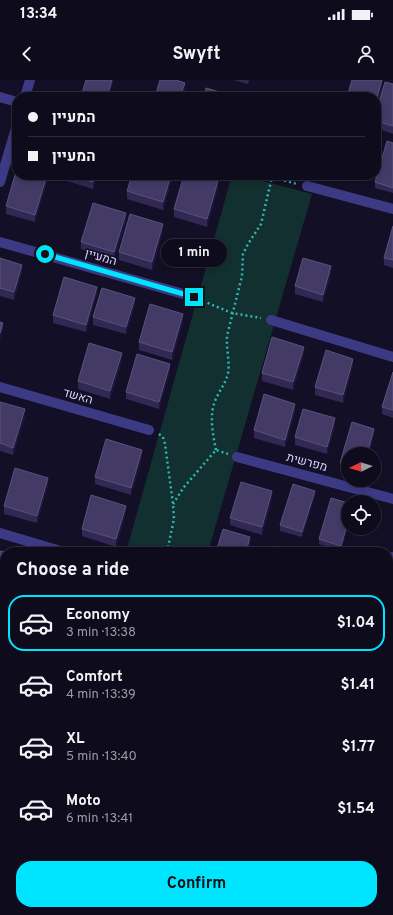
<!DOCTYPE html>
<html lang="en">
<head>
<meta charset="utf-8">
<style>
	:root { --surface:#0e0b1c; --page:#1c1929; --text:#f1f3f6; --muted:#9b9ba3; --line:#2e2b3b; --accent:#00e5ff }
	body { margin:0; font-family:Overpass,Heebo,sans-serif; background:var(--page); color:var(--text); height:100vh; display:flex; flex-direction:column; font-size:15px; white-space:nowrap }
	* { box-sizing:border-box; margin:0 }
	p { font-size:13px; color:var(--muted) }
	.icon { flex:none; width:22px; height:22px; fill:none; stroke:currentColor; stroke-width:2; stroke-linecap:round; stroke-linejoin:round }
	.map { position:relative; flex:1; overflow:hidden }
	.sheet { position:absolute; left:0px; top:467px; width:393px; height:368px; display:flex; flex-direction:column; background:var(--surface); border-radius:16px 16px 0 0; box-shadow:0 2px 6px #0003,0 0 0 1px var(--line) }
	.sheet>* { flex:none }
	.guide { position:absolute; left:12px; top:12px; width:369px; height:88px; border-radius:16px; box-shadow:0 2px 6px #0003,0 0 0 1px var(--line); display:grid; align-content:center; height:88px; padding:0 16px; background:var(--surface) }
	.needle { width:26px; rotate:265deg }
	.fabs { position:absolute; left:341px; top:367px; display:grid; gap:8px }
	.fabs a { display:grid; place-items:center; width:40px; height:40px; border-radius:50%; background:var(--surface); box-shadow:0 2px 6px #0003,0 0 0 1px var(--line); font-size:20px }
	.end { position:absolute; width:18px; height:18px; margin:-9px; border:5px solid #00e5ff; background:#111; box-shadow:0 0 0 2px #111 }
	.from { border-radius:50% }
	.bubble { position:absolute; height:28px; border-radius:14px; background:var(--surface); box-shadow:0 2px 6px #0003,0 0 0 1px var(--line); font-size:13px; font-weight:700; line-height:28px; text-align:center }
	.guide b { display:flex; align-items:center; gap:14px; height:38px; font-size:15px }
	.guide b+b { border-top:1px solid var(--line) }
	.guide i { width:10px; height:10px; background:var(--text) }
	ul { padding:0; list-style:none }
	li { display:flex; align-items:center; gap:12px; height:56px; margin:0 8px 6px; padding:0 8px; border:2px solid transparent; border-radius:16px }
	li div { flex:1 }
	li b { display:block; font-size:15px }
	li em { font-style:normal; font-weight:700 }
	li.on { border-color:var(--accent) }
	li>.icon { width:36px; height:36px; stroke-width:1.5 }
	h2 { padding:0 16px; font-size:18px; line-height:48px }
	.primary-button { display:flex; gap:8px; margin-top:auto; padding:8px 16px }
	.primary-button a { flex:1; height:46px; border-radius:16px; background:var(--accent); color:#111; font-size:16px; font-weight:700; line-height:46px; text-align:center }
	.status { display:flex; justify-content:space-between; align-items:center; height:28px; padding:0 20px; background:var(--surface); direction:ltr }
	.status svg { height:11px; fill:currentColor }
	header { display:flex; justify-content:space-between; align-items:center; height:52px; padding:0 16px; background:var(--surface); font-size:18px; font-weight:700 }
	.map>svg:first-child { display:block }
</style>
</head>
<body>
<div class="status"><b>13:34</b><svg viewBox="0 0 49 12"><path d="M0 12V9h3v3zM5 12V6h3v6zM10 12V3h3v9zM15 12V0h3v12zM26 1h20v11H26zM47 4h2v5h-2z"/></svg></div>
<header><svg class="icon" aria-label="back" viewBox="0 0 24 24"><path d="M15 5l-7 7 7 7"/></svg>Swyft<svg class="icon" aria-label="person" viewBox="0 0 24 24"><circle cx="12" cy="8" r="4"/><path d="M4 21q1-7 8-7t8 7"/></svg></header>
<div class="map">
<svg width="393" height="835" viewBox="0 0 393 835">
	<rect width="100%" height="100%" fill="#130f26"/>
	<path fill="#12302f" d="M232,95H240L312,114L208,472H126Z
		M393,552V647L388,652V559Z
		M0,653L5,654V691L0,689Z
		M393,702V819L388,816V705Z"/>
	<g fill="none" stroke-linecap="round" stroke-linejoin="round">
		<path stroke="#2fb8b0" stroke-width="2.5" stroke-dasharray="2 3" stroke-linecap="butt" d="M265,95L297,104
			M203,221L232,233L261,238
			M159,354L163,357L165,364L173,424L174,439L167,472
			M216,370C213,355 209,336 215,321C219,311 226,303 228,293C230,280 226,269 227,256L242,196L243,174L248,164L261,144L272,97
			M173,424L184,407L216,370L228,374
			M388,571L393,570
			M0,605L5,607
			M388,650L393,645
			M388,746L390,762L388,787
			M374,835L375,830"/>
		<path stroke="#3d3a85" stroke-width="10" d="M0,17L17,22
			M25,17L30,0
			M0,102L17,45
			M307,106L393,129
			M0,162L194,217
			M271,240L393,277
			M0,307L149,350
			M237,377L393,419
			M0,453L64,472
			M388,495L393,477
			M0,534L5,535
			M0,624L5,625
			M0,649L5,650
			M388,668L393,663
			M388,700L393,696"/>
	</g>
	<path fill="#312854" d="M233,0H249L248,4Z
		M393,4V54L376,48V32Z
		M393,63V113L375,108V102Z
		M17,95H52L51,97L47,96V102L35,142L6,134V126Z
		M60,95H97L93,109L60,99Z
		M132,95H173L163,130L127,119V111Z
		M354,95H363L362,97Z
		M218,108L207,147L174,137V129Z
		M126,141L114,179L81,169V162Z
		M393,146V188L384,185V178Z
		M163,151L152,190L119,180V172Z
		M0,178L22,192L14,220L0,216Z
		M331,194L323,222L295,214V206Z
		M97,214L86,252L53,243V235Z
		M135,225L126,254L93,245V237Z
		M183,242L172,280L139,270V262Z
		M304,274L293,310L262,301V293Z
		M122,280L110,319L78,309V301Z
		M353,286L343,323L315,315V307Z
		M170,291L159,329L126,319V312Z
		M393,292V338L382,334V327Z
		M0,322L25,337L13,375L0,371Z
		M295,331L285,367L254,358V350Z
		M352,342L374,349V354L369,374H348V391L340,389V383Z
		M335,346L327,374L295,365V357Z
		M142,378L131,415L95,404V397Z
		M48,405L37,443L4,434V426Z
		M315,416L302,457L280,451V445Z
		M272,419L262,455L230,445V438Z
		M348,423L341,471L319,464V459Z
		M126,433L116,467L82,456V449Z
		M0,471L5,472V521L0,519Z"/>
	<path fill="#1d163a" d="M112,0H114L109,17H107Z
		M382,0V8L376,28V21Z
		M185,3V10L183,17H180Z
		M47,95V102L35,142V135Z
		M95,95H97L93,109V102Z
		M171,95H173L163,130V122Z
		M218,101V108L207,147V139Z
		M126,133V141L114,179V172Z
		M163,144V151L152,190V182Z
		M22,185V192L14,220V212Z
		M331,186V194L323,222V215Z
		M97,207V214L86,252V245Z
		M135,218V225L126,254V247Z
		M183,234V242L172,280V272Z
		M3,243V250L0,261V253Z
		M304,267V274L293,310V302Z
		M122,273V280L110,319V311Z
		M353,279V286L343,323V315Z
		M170,284V291L159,329V322Z
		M295,324V331L285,367V360Z
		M25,329V337L13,375V368Z
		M335,338V346L327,374V367Z
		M374,349V354L369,374H367Z
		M142,370V378L131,415V408Z
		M48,398V405L37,443V436Z
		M272,411V419L262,455V447Z
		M315,411V416L302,457V452Z
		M126,426V433L116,467V459Z
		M348,442V447L341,471V466Z
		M250,457V465L248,472H246Z"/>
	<path fill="#433a66" stroke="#5a527e" d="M86,0H112L107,17H81Z
		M160,0H176L185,3L180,17H155Z
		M352,0H382L376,21V17H347Z
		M385,2L393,4V46L376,41V32Z
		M206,8L233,16V17H204Z
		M387,61L393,63V108L375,102Z
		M17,88V95H47L35,135L6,126Z
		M70,95H95L93,102Z
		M132,95H171L163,122L127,111Z
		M184,95H199L218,101L207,139L174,129Z
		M93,123L126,133L114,172L81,162Z
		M130,134L163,144L152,182L119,172Z
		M393,146V180L384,178Z
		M0,178L22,185L14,212L0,208Z
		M303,178L331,186L323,215L295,206Z
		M64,197L97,207L86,245L53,235Z
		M102,208L135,218L126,247L93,237Z
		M150,224L183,234L172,272L139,262Z
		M0,242L3,243L0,253Z
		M272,257L304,267L293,302L262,293Z
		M89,263L122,273L110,311L78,301Z
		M326,270L353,279L343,315L315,307Z
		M137,274L170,284L159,322L126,312Z
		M393,292V330L382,327Z
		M264,314L295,324L285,360L254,350Z
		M0,322L25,329L13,368L0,363Z
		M303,329L335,338L327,367L295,357Z
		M352,342L374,349L367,374H348V386L340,383Z
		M106,359L142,370L131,408L95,397Z
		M15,388L48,398L37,436L4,426Z
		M241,402L272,411L262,447L230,438Z
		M293,404L315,411L302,452L280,445Z
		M91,415L126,426L116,459L82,449Z
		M331,418L348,423V442L341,466L319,459Z
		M223,449L250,457L246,472H216Z
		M274,466L295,472H272Z
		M0,471L5,472V513L0,512Z"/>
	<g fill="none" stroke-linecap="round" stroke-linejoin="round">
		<path stroke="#00e5ff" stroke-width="5" d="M45,174L194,217"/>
	</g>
	<g text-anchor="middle" stroke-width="3.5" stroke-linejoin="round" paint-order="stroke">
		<g font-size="12" fill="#d9d4ff" stroke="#130f26">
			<text transform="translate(101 177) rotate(16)" y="4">המעיין</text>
			<text transform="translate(78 316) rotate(16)" y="4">האשד</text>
			<text transform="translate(307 382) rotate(15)" y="4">מפרשית</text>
		</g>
	</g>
</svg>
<div class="fabs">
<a><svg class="needle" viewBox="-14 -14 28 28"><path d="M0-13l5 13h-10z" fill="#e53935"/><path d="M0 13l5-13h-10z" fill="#9b9ba3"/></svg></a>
<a><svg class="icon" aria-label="locate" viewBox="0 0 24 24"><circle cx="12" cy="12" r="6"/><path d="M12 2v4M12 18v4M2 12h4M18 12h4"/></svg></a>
</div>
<i class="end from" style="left:45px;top:174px"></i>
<i class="end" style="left:194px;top:217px"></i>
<div class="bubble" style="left:161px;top:159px;width:66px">1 min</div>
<div class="guide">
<b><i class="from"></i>המעיין</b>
<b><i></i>המעיין</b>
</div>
<section class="sheet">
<h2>Choose a ride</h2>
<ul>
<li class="on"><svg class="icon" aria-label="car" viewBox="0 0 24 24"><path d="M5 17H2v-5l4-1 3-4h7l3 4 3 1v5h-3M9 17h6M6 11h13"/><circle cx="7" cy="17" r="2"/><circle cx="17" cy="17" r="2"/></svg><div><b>Economy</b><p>3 min · 13:38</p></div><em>$1.04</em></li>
<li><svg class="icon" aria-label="car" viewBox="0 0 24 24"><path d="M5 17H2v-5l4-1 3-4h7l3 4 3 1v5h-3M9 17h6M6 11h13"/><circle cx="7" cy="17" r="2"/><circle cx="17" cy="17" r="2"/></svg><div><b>Comfort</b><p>4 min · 13:39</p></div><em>$1.41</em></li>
<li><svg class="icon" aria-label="car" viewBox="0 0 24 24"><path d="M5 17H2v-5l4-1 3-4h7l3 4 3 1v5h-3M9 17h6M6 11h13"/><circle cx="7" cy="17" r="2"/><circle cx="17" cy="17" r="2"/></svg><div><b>XL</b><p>5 min · 13:40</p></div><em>$1.77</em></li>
<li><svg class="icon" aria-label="car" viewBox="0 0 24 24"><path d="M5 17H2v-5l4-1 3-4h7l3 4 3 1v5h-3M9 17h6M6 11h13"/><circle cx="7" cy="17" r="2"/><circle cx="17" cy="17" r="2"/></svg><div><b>Moto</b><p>6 min · 13:41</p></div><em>$1.54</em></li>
</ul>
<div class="primary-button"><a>Confirm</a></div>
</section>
</div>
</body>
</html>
